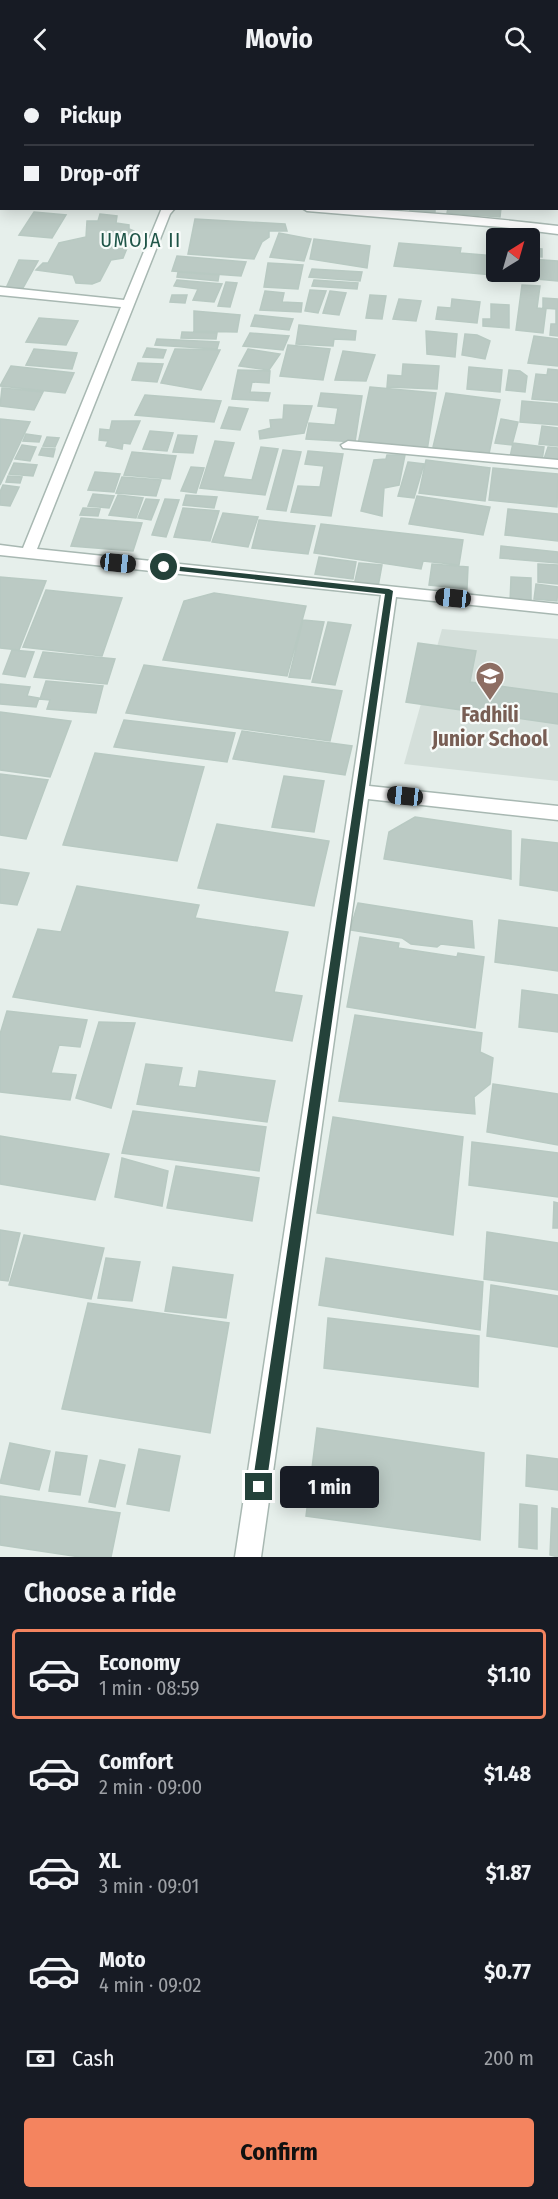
<!DOCTYPE html>
<html lang="en">
<head>
<meta charset="utf-8">
<style>
	:root { --surface:#171b24; --page:#242831; --text:#f1f3f6; --muted:#9ea1a6; --line:#363941; --accent:#f4845f }
	body { margin:0; font-family:"Fira Sans Condensed",sans-serif; background:var(--page); color:var(--text); height:100vh; display:flex; flex-direction:column; font-size:22px; white-space:nowrap }
	* { box-sizing:border-box; margin:0 }
	p { font-size:20px; color:var(--muted) }
	.icon { flex:none; width:33px; height:33px; fill:none; stroke:currentColor; stroke-width:2; stroke-linecap:round; stroke-linejoin:round }
	.map { position:relative; height:1479px; overflow:hidden }
	.drawer { display:flex; flex-direction:column; background:var(--surface); flex:1 }
	.drawer>* { flex:none }
	.banner { position:absolute; left:0px; top:0px; width:558px; height:132px; box-shadow:0 3px 15px #0003; display:grid; align-content:center; height:132px; padding:0 24px; background:var(--surface) }
	.needle { width:39px; rotate:37deg }
	.controls { position:absolute; left:486px; top:150px; display:grid; gap:12px }
	.controls a { display:grid; place-items:center; width:54px; height:54px; border-radius:6px; background:var(--surface); box-shadow:0 3px 15px #0003; font-size:30px }
	.end { position:absolute; width:27px; height:27px; margin:-14px; border:8px solid #24423a; background:#fff; box-shadow:0 0 0 3px #fff }
	.from { border-radius:50% }
	.bubble { position:absolute; height:42px; border-radius:6px; background:var(--surface); box-shadow:0 3px 15px #0003; font-size:20px; font-weight:700; line-height:42px; text-align:center }
	.car { position:absolute; width:18px; height:36px; margin:-18px -9px; border-radius:8px; box-shadow:0 0 4px 2px #0007; background:linear-gradient(#222 24%,#8ab4d8 0 40%,#222 0 76%,#8ab4d8 0 86%,#222 0) }
	.banner b { display:flex; align-items:center; gap:21px; height:57px; font-size:22px }
	.banner b+b { border-top:2px solid var(--line) }
	.banner i { width:15px; height:15px; background:var(--text) }
	ul { padding:0; list-style:none }
	li { display:flex; align-items:center; gap:18px; height:90px; margin:0 12px 9px; padding:0 12px; border:3px solid transparent; border-radius:6px }
	li div { flex:1 }
	li b { display:block; font-size:22px }
	li em { font-style:normal; font-weight:700 }
	li.on { border-color:var(--accent) }
	li>.icon { width:54px; height:54px; stroke-width:1.5 }
	h2 { padding:0 24px; font-size:27px; line-height:72px }
	.pay { display:flex; align-items:center; gap:15px; height:66px; padding:0 24px; font-size:22px }
	.pay p { margin-inline-start:auto }
	.button { display:flex; gap:12px; margin-top:auto; padding:12px 24px }
	.button a { flex:1; height:69px; border-radius:6px; background:var(--accent); color:#111; font-size:24px; font-weight:700; line-height:69px; text-align:center }
	header { display:flex; justify-content:space-between; align-items:center; height:78px; padding:0 24px; background:var(--surface); font-size:27px; font-weight:700 }
	.map>svg:first-child { display:block }
</style>
</head>
<body>
<header><svg class="icon" aria-label="back" viewBox="0 0 24 24"><path d="M15 5l-7 7 7 7"/></svg>Movio<svg class="icon" aria-label="search" viewBox="0 0 24 24"><circle cx="10" cy="10" r="6"/><path d="M15 15l6 6"/></svg></header>
<div class="map">
<svg width="558" height="1479" viewBox="0 0 558 1479">
	<rect width="100%" height="100%" fill="#e6efeb"/>
	<path fill="#d4dfda" d="M442,551L558,561V703L404,686Z"/>
	<path fill="#bbcac4" stroke="#b8c9c2" stroke-width="1.5" d="M410,130H435V134H410Z
		M448,130H501L500,139L447,135Z
		M34,134L66,137L52,160L19,157Z
		M100,136L117,138L116,145L129,147V151L134,153L123,180L111,182L100,203L92,206L76,205L73,197L36,192L43,185H48L59,165L86,159L87,143H98Z
		M195,141L285,146L287,153H269V159L262,164L254,181L188,176Z
		M279,155L311,161L304,183L270,179Z
		M314,161L370,168L367,190L310,181Z
		M399,165L461,170L460,175L496,178V194H530V181L558,183V203L394,188Z
		M530,170L542,171V179L530,178Z
		M177,178L246,184L241,198L172,193Z
		M19,182L38,183L23,210H6Z
		M268,185L303,187L298,211L264,209Z
		M312,191L362,194L360,203L309,199Z
		M178,194L219,197L218,203L177,199Z
		M177,202L222,206L214,224L193,222L198,211L174,208Z
		M314,202L358,205L357,211L312,208Z
		M226,204L237,205L230,229L218,228Z
		M522,207L540,208L537,230L546,231L543,255L516,252Z
		M310,212L326,213L318,235L305,233Z
		M265,213L284,215L282,224L302,225L301,234L260,232Z
		M330,213L346,215L339,237L323,235Z
		M172,217H187L185,225L170,224Z
		M370,217L386,218L382,241L366,240Z
		M543,220L558,221V258L550,257L551,246H556V231L543,230Z
		M399,221L421,223L416,243L393,241Z
		M452,221L480,224L477,245L436,241L438,229L451,230Z
		M491,226L509,227V250L483,248V241H491Z
		M194,233L240,237L237,254L194,253Z
		M255,237L293,241L289,252L251,248Z
		M39,240L78,243L66,267L26,264Z
		M299,247L356,253L355,262L334,261L333,268L296,266Z
		M426,253L457,256L455,279L427,276Z
		M182,254L217,255L216,261L181,260Z
		M250,255L289,258L283,272L243,268Z
		M465,256L477,257L490,263L485,281L462,277Z
		M534,258L558,261V288L528,285Z
		M157,261L219,264L217,271L155,267Z
		M288,267L330,271L323,302L280,298Z
		M147,270L166,272L163,280L143,279Z
		M34,271L77,275L72,291L26,287Z
		M175,271L220,272L201,312L161,305Z
		M248,271L280,276L269,292L239,288Z
		M343,273L375,277L366,303L335,302Z
		M138,285L163,286L157,304L132,302Z
		M403,286L439,288L437,311L387,309L388,297L402,298Z
		M11,288L74,295L65,315L0,308Z
		M469,289L502,292L500,314L467,311Z
		M548,291L558,292V323L532,321L536,296L547,297Z
		M238,292L270,293L269,305L252,304L250,314L270,315L268,323L232,321Z
		M509,292L520,293L527,298L525,314L506,312Z
		M370,309L436,315L427,373L358,366Z
		M2,310L43,314L34,332L0,328Z
		M321,315L362,318L355,364L306,361L309,345L335,347L338,330L318,328Z
		M446,315L500,322L489,376L433,369Z
		M145,317L221,323L214,344L135,337Z
		M522,323L558,326V347L520,344Z
		M284,327L312,328L304,355L260,361L259,353L271,350L270,342L283,341Z
		M229,329L248,331L240,352L221,350Z
		M0,341L30,344L0,407Z
		M501,341L518,344L512,367L495,365Z
		M112,343H140L130,366L123,365L122,371L106,368L108,363L99,362L100,351L110,352Z
		M542,348L558,350V368L539,366Z
		M150,353L173,355L167,373L143,371Z
		M26,356L41,358L39,364L23,363Z
		M178,357L197,358L193,375L173,374Z
		M47,359L59,360L55,369L43,368Z
		M215,363L234,365L223,399L252,402L261,369L278,371L265,417L200,410Z
		M513,365L544,369L542,383L510,379Z
		M22,367L36,369L30,383L15,381Z
		M548,369L558,370V383L544,381Z
		M42,370L55,371L53,379L39,377Z
		M283,372L301,374L286,433L267,431Z
		M308,373L343,376L331,438L291,434L298,408L320,409L324,388L305,386Z
		M132,374L176,378L170,401L124,397Z
		M387,377H405L399,407L384,410L382,438L361,433L374,382L386,381Z
		M426,382L490,390L485,423L419,415Z
		M408,384L424,386L414,420L398,418Z
		M14,385L37,387L33,398L9,396Z
		M191,389L204,390L196,415L181,413Z
		M493,390L558,396L557,429L489,422Z
		M95,394L120,396L114,414L88,412Z
		M8,398L22,399L20,405L6,404Z
		M122,399L161,402L156,418L116,415Z
		M3,407L19,409L10,428L0,427V414Z
		M93,416L114,418L109,430L88,428Z
		M118,417L143,420L136,440L109,437Z
		M186,417L217,419L214,430L183,427Z
		M417,418L490,429L483,457L409,446Z
		M146,421L159,422L151,442L138,440Z
		M165,421L179,422L166,459L152,457Z
		M83,430L100,431L98,438L80,437Z
		M183,430L219,433L210,463L174,459Z
		M508,431L558,436V463L505,457Z
		M223,435L258,439L248,469L212,464Z
		M81,440L142,445L133,473L71,468Z
		M259,442L315,448L308,476L252,470Z
		M321,446L463,462L459,487L423,483L421,491L314,475Z
		M501,468L558,474V485L500,480Z
		M319,479L356,484L353,501L315,496Z
		M359,485L382,487L378,509L354,507Z
		M432,486L468,489L467,511L429,507Z
		M538,486L558,487V506L538,504Z
		M0,499L46,503L19,572L0,570Z
		M511,499L531,500V526L510,525Z
		M536,506L558,509L557,523L534,521Z
		M46,512L122,520L102,578L23,569Z
		M214,515L306,528L287,598L163,582L184,523Z
		M303,542L324,544L310,601L289,599Z
		M328,544L351,547L335,607L312,604Z
		M418,565L476,573L470,604L558,616V646L406,624Z
		M12,572L34,574L25,599L3,596Z
		M43,574L115,581L107,606L34,599Z
		M144,587L342,613L330,663L126,635Z
		M46,603L103,608L96,635L47,631L50,622L40,621Z
		M0,606L30,609L27,618L39,620L36,629L0,626Z
		M0,634L71,643L50,699L0,692Z
		M124,642L235,655L227,684L114,669Z
		M242,653L352,668L345,697L233,681Z
		M95,675L204,689L177,783L63,767Z
		M0,696L48,702L26,761L0,757Z
		M284,698L324,703L314,754L272,749Z
		M415,739L511,753V801L384,781L389,754Z
		M217,746L329,763L314,828L198,810Z
		M522,761L558,765V813L520,807Z
		M0,791L29,795L17,827L0,825Z
		M77,808L199,827L195,840L288,854L274,914L302,918L292,963L13,919L38,851L61,854Z
		M358,825L472,843L474,870L441,866L437,869L411,866L402,860L350,852Z
		M499,842L558,850V893L495,884Z
		M360,859L399,865L398,870L457,879L458,875L484,879L475,950L347,929Z
		M522,912L558,917V954L519,949Z
		M7,933L87,942L80,969L59,967L51,995L76,997L70,1022L0,1014V956Z
		M355,937L482,955L480,974L493,980L490,1006L474,1019L475,1036L339,1023Z
		M99,944L135,945L111,1030L76,1020Z
		M146,986L182,990L178,1008L196,1010L199,993L275,1003L267,1044L137,1026Z
		M493,1006L558,1016V1067L487,1054Z
		M133,1033L266,1049L259,1093L122,1075Z
		M333,1039L463,1059L453,1157L317,1135Z
		M0,1058L109,1076L95,1122L0,1106Z
		M472,1064L558,1075V1119L469,1107Z
		M122,1080L168,1093L162,1128L115,1119Z
		M176,1088L259,1100L252,1143L167,1130Z
		M554,1124L558,1125V1150H553Z
		M0,1152L20,1155L8,1203L0,1202Z
		M487,1154L558,1165V1212L484,1201Z
		M24,1157L104,1170L91,1221L9,1207Z
		M106,1180L140,1184L132,1223L98,1220Z
		M326,1180L483,1204L480,1252L319,1227Z
		M173,1189L233,1197L226,1240L165,1233Z
		M491,1207L558,1218V1269L487,1258Z
		M88,1225L229,1245L210,1355L62,1331Z
		M328,1240L479,1258L478,1309L324,1290Z
		M317,1350L484,1375L480,1462L306,1438Z
		M10,1365L50,1373L39,1412L0,1405Z
		M139,1371L180,1378L169,1433L127,1426Z
		M56,1374L87,1378L80,1417L49,1413Z
		M527,1377L558,1381V1412L526,1408Z
		M100,1382L125,1387L115,1429L89,1424Z
		M0,1418L120,1435L111,1479H80L0,1467Z
		M520,1426L537,1428V1471L519,1469Z
		M552,1430L558,1431V1479L550,1477Z"/>
	<g fill="none" stroke-linecap="round" stroke-linejoin="round">
		<g stroke="#a8b8b2" stroke-width="3">
			<path id="minor" d="M108,0H118L107,2Z
				M540,0H550V2H540Z
				M0,26H2V32H0Z
				M0,113H2V119H0Z
				M162,130H175L170,136L37,471L558,526V536L396,519L369,708L558,728V742L368,721L261,1479H235L381,517L0,477V467L23,470L121,229L0,217V209L124,222Z
				M302,130C387,130 473,138 558,148V156L501,149L307,133Z
				M348,363L558,382V390L343,370L341,367Z"/>
		</g>
		<use href="#minor" fill="#fff" fill-rule="evenodd"/>
	</g>
	<path fill="#24423a" d="M164,487L389,511L393,513L266,1409L264,1414L259,1416L254,1414L252,1409L385,516L161,491V488Z"/>
	<defs>
		<g id="school-pin" transform="scale(1.5)"><path d="M0 17L-7.5 6A9.5 9.5 0 1 1 7.5 6Z" fill="#8d6e63" stroke="#f7fbf9"/><path d="M0-5L7-2L0 1L-7-2ZM-4 1L0 2.5L4 1V4Q0 6-4 4Z" fill="#fff"/></g>
	</defs>
	<g fill-rule="evenodd">
		<use href="#school-pin" x="490" y="598"/>
	</g>
	<g text-anchor="middle" stroke-width="4.5" stroke-linejoin="round" paint-order="stroke">
		<g font-size="20" letter-spacing="1.5" fill="#1f5548" stroke="#f7fbf9">
			<text x="141" y="169">UMOJA II</text>
		</g>
		<g font-size="21" font-weight="bold" fill="#785e54" stroke="#f7fbf9">
			<text x="490" y="644">Fadhili<tspan x="490" dy="24">Junior School</tspan></text>
		</g>
	</g>
</svg>
<div class="controls">
<a><svg class="needle" viewBox="-14 -14 28 28"><path d="M0-13l5 13h-10z" fill="#e53935"/><path d="M0 13l5-13h-10z" fill="#9ea1a6"/></svg></a>
</div>
<i class="end from" style="left:164px;top:489px"></i>
<i class="end" style="left:259px;top:1409px"></i>
<div class="bubble" style="left:280px;top:1388px;width:99px">1 min</div>
<i class="car" style="left:118px;top:485px;rotate:96deg"></i>
<i class="car" style="left:453px;top:520px;rotate:276deg"></i>
<i class="car" style="left:405px;top:718px;rotate:276deg"></i>
<div class="banner">
<b><i class="from"></i>Pickup</b>
<b><i></i>Drop-off</b>
</div>
</div>
<section class="drawer">
<h2>Choose a ride</h2>
<ul>
<li class="on"><svg class="icon" aria-label="car" viewBox="0 0 24 24"><path d="M5 17H2v-5l4-1 3-4h7l3 4 3 1v5h-3M9 17h6M6 11h13"/><circle cx="7" cy="17" r="2"/><circle cx="17" cy="17" r="2"/></svg><div><b>Economy</b><p>1 min · 08:59</p></div><em>$1.10</em></li>
<li><svg class="icon" aria-label="car" viewBox="0 0 24 24"><path d="M5 17H2v-5l4-1 3-4h7l3 4 3 1v5h-3M9 17h6M6 11h13"/><circle cx="7" cy="17" r="2"/><circle cx="17" cy="17" r="2"/></svg><div><b>Comfort</b><p>2 min · 09:00</p></div><em>$1.48</em></li>
<li><svg class="icon" aria-label="car" viewBox="0 0 24 24"><path d="M5 17H2v-5l4-1 3-4h7l3 4 3 1v5h-3M9 17h6M6 11h13"/><circle cx="7" cy="17" r="2"/><circle cx="17" cy="17" r="2"/></svg><div><b>XL</b><p>3 min · 09:01</p></div><em>$1.87</em></li>
<li><svg class="icon" aria-label="car" viewBox="0 0 24 24"><path d="M5 17H2v-5l4-1 3-4h7l3 4 3 1v5h-3M9 17h6M6 11h13"/><circle cx="7" cy="17" r="2"/><circle cx="17" cy="17" r="2"/></svg><div><b>Moto</b><p>4 min · 09:02</p></div><em>$0.77</em></li>
</ul>
<div class="pay"><svg class="icon" aria-label="cash" viewBox="0 0 24 24"><path d="M3 7h18v10H3z"/><circle cx="12" cy="12" r="2"/></svg>Cash<p>200 m</p></div>
<div class="button"><a>Confirm</a></div>
</section>
</body>
</html>
